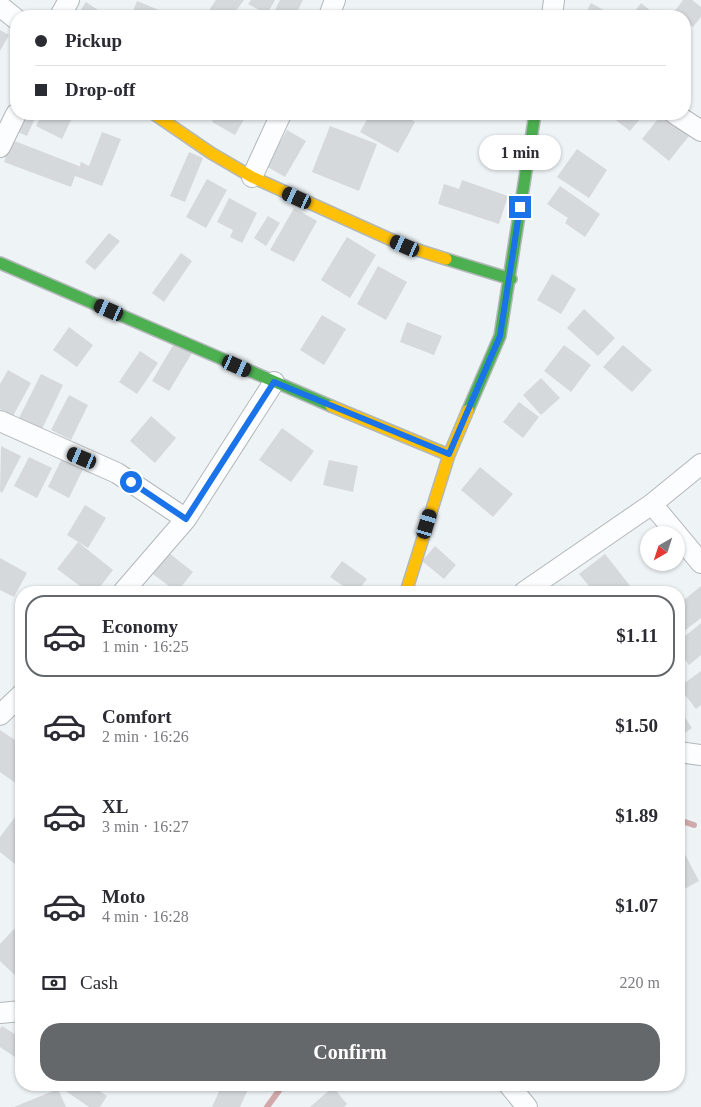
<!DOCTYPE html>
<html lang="en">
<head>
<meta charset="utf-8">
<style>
	:root { --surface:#fff; --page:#f2f2f3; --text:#2b2b33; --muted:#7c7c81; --line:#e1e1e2; --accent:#64686a }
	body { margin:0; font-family:Georgia,serif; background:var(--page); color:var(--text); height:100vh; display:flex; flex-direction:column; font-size:19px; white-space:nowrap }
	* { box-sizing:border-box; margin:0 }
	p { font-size:16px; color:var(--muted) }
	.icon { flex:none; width:28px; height:28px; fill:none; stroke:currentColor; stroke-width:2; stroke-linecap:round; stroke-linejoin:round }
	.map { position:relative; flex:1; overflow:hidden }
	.panel { position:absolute; left:15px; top:586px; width:670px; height:505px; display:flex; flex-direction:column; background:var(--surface); border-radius:20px; box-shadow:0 1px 4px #0004 }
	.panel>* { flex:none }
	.banner { position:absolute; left:10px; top:10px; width:681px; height:110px; border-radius:20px; box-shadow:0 1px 4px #0004; display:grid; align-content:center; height:110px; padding:0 25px; background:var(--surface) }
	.needle { width:32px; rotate:219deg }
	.tools { position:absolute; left:640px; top:526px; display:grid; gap:10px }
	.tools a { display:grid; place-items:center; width:45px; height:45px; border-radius:50%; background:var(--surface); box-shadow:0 1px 4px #0004; font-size:25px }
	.end { position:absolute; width:22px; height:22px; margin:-11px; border:6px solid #1a73e8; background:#fff; box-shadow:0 0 0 2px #fff }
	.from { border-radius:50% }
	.bubble { position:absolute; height:35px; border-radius:18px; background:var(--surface); box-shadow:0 1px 4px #0004; font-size:16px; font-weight:700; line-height:35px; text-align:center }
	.car { position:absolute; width:15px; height:30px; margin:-15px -8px; border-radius:6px; box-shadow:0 0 4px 1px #0007; background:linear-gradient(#222 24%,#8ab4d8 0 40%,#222 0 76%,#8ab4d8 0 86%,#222 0) }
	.banner b { display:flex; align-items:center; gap:18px; height:48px; font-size:19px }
	.banner b+b { border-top:1px solid var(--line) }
	.banner i { width:12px; height:12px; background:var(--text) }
	ul { padding:9px 0 0; list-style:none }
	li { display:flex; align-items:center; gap:15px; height:82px; margin:0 10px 8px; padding:0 15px; border:2px solid transparent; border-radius:20px }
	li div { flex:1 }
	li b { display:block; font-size:19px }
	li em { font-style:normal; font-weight:700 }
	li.active { border-color:var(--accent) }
	li>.icon { width:45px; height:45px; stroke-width:1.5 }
	.pay { display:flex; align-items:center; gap:12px; height:55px; padding:0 25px; font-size:19px }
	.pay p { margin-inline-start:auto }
	.primary-button { display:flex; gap:10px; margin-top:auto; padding:10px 25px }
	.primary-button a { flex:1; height:58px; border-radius:20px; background:var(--accent); color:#fff; font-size:20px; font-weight:700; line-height:58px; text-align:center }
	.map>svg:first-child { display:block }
</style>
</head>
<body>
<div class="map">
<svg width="701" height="1107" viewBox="0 0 701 1107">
	<rect width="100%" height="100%" fill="#eef3f6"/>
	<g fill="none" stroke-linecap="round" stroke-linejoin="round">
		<path stroke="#d1a9ab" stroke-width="6" d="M679,824L682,821L694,825
			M267,1107L283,1085"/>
	</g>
	<path fill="#d5d9db" d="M216,0H244L232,16H205Z
		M251,0H275L267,14L248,4Z
		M280,0H303L295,16H272Z
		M683,0H692L701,7V17L693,27L685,21V16H679L674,12Z
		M137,1L159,10L157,16H131Z
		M86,2L107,16H77Z
		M591,3L609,13L607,16H584Z
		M641,3L656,15L655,16H631Z
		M0,30L9,35L0,51Z
		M18,114H37L27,136L11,129Z
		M42,114H64L72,118L62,139L36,126Z
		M216,114H247L235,135L212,122Z
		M370,114H401L415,122L398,153L360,132Z
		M608,114H644L630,131Z
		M661,115L689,136L669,161L642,139Z
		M330,126L377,144L359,191L312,172Z
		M287,130L306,141L285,177L266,166Z
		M102,132L121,139L102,186L75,176L71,187L4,162L12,140L79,166L77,173L81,162L89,166Z
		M577,149L607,170L589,198L557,177Z
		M189,152L203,158L185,202L170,196Z
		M207,179L227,190L206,228L186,217Z
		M462,180L508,196L499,224L438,204L444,184L459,189Z
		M560,186L600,214L585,237L565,223L568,218L547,204Z
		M229,198L257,213L242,243L230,237L233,230L217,222Z
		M294,208L317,221L294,262L270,250Z
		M268,216L280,223L266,246L254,238Z
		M109,233L120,241L95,270L85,262Z
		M347,237L376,255L350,298L321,280Z
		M181,253L192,261L164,302L152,293Z
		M378,266L407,282L386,320L357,304Z
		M552,274L576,289L561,314L537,300Z
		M584,309L615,338L598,356L567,328Z
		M322,315L346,329L324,365L300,350Z
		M407,322L442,336L434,355L400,342Z
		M69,327L93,345L77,367L53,350Z
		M175,342L192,353L169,391L152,381Z
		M564,345L591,365L571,392L544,371Z
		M623,345L652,370L632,392L603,367Z
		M140,351L158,363L137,394L119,382Z
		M8,370L31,383L13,416L0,409V384Z
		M41,374L63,385L42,429L19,418Z
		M541,378L560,398L541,415L523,395Z
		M69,395L88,405L71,440L51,430Z
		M519,402L539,417L523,438L503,422Z
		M151,416L176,438L155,463L130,441Z
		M282,428L314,451L291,482L259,460Z
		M1,446L21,456L2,493L0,491Z
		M63,456L84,467L69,498L48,487Z
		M29,457L52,468L37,498L14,486Z
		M329,460L358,466L353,492L323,485Z
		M480,467L513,494L493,517L461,490Z
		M85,505L106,518L88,548L67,535Z
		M78,542L113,570L96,592H88L57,569Z
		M435,546L456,565L444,579L422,561Z
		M165,550L193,572L177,592L149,571Z
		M605,554L635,592H594L579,574Z
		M0,558L27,573L14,597L0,590Z
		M342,561L367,579L357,592H352L330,577Z
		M562,585L569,592H555Z
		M701,586V618L679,635V604Z
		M701,623V655L689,665L679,652V641Z
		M701,671V705L696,709L679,687Z
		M679,708L692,728L679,737Z
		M0,730L21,744V787L0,772Z
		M679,776H685L684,796H679Z
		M18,813L21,816V869L0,852V837Z
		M679,843L699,881L679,892Z
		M14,929L21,935V977L19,979L0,961V944Z
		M2,1026L21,1038V1061L0,1047V1029Z
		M57,1085H90L107,1096L100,1107H89Z
		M222,1085H250L240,1107H212Z
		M333,1087L347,1104L344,1107H310Z
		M58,1089L66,1107H14Z"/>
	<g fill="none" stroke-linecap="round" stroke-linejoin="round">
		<g stroke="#b3b7b9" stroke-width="22">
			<path id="street" d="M0,6L16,19
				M60,16L69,0
				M329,16L335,0
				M552,16L554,0
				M675,114L701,131
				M0,147L16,114
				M252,177L281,114
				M0,421L117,473L186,519
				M652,504L701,563
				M123,592L186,519L274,382
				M524,592L652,504L701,464
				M0,715L21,695
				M679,752L701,755
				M0,1013L21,1011
				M509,1085L527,1107"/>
		</g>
		<g stroke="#b3b7b9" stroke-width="14">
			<path id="fast" d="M446,259L511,279
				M0,263L331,406
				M468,410L500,336L535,114"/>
		</g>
		<g stroke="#b3b7b9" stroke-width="14">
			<path id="slow" d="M154,114L211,153L252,177L405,246L446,259
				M331,406L449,455
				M406,592L449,455L468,410"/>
		</g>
		<use href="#street" stroke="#fcfdfe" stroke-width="20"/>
		<use href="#fast" stroke="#4caf50" stroke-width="11"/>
		<use href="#slow" stroke="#ffc107" stroke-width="11"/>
	</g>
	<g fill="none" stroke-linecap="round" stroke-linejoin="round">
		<path stroke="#1a73e8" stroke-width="6" d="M131,482L186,519L274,382L449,454L500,336L520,207"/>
	</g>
</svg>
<div class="tools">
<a><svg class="needle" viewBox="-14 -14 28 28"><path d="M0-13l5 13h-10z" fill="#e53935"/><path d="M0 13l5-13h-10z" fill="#7c7c81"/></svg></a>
</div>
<i class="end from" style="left:131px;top:482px"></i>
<i class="end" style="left:520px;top:207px"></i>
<div class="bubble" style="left:479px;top:135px;width:82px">1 min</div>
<i class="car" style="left:297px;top:198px;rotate:295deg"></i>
<i class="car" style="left:405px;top:246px;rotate:294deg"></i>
<i class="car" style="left:109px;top:310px;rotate:294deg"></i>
<i class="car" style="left:237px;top:366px;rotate:114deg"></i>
<i class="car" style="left:82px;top:458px;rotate:293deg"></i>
<i class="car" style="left:427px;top:524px;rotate:17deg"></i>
<div class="banner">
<b><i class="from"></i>Pickup</b>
<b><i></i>Drop-off</b>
</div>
<section class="panel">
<ul>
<li class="active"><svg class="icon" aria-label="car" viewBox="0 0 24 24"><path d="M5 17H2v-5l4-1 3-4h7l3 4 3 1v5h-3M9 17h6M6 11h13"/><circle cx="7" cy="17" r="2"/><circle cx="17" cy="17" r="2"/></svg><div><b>Economy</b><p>1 min · 16:25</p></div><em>$1.11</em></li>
<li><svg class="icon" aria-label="car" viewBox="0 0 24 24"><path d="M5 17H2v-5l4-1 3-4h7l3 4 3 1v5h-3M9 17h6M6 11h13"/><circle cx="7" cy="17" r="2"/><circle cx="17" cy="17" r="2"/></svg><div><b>Comfort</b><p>2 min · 16:26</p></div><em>$1.50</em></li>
<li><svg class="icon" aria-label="car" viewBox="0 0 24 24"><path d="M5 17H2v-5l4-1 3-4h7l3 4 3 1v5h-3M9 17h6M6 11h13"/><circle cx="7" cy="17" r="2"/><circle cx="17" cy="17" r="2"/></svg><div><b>XL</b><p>3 min · 16:27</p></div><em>$1.89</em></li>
<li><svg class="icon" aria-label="car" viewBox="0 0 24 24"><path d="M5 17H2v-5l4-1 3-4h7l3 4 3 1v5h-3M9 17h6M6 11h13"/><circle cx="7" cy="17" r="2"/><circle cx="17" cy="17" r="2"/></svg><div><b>Moto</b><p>4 min · 16:28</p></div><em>$1.07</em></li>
</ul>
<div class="pay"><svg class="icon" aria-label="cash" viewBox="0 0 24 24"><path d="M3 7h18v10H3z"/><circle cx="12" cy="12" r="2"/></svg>Cash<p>220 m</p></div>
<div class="primary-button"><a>Confirm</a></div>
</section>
</div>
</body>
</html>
